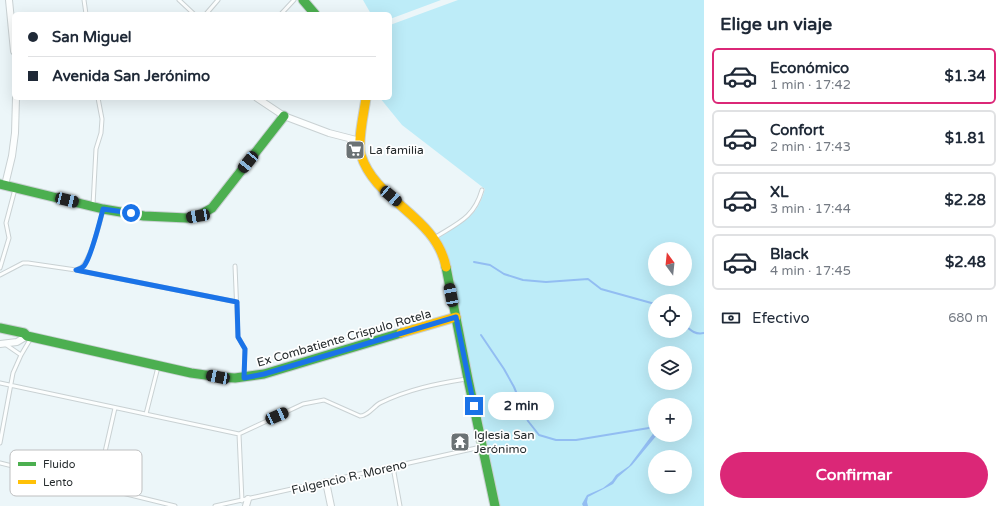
<!DOCTYPE html>
<html lang="es">
<head>
<meta charset="utf-8">
<style>
	:root { --surface:#fff; --page:#f6f6f7; --text:#1f2937; --muted:#747a83; --line:#e0e1e3; --accent:#db2777 }
	body { margin:0; font-family:"Varela Round",sans-serif; background:var(--page); color:var(--text); height:100vh; display:flex; flex-direction:column; font-size:15px; white-space:nowrap }
	* { box-sizing:border-box; margin:0 }
	p { font-size:13px; color:var(--muted) }
	.icon { flex:none; width:22px; height:22px; fill:none; stroke:currentColor; stroke-width:2; stroke-linecap:round; stroke-linejoin:round }
	.map { position:relative; flex:1; overflow:hidden }
	.drawer { display:flex; flex-direction:column; background:var(--surface); width:300px }
	.drawer>* { flex:none }
	.hud { position:absolute; left:12px; top:12px; width:380px; height:88px; border-radius:6px; box-shadow:0 4px 16px #0002; display:grid; align-content:center; height:88px; padding:0 16px; background:var(--surface) }
	.needle { width:26px; rotate:345deg }
	.fabs { position:absolute; left:648px; top:242px; display:grid; gap:8px }
	.fabs a { display:grid; place-items:center; width:44px; height:44px; border-radius:50%; background:var(--surface); box-shadow:0 4px 16px #0002; font-size:20px }
	.end { position:absolute; width:18px; height:18px; margin:-9px; border:5px solid #1a73e8; background:#fff; box-shadow:0 0 0 2px #fff }
	.from { border-radius:50% }
	.bubble { position:absolute; height:28px; border-radius:14px; background:var(--surface); box-shadow:0 4px 16px #0002; font-size:13px; font-weight:700; line-height:28px; text-align:center }
	.car { position:absolute; width:12px; height:24px; margin:-12px -6px; border-radius:5px; box-shadow:0 0 3px 1px #0007; background:linear-gradient(#222 24%,#8ab4d8 0 40%,#222 0 76%,#8ab4d8 0 86%,#222 0) }
	.hud b { display:flex; align-items:center; gap:14px; height:38px; font-size:15px }
	.hud b+b { border-top:1px solid var(--line) }
	.hud i { width:10px; height:10px; background:var(--text) }
	ul { padding:0; list-style:none }
	li { display:flex; align-items:center; gap:12px; height:56px; margin:0 8px 6px; padding:0 8px; border:2px solid var(--line); border-radius:6px }
	li div { flex:1 }
	li b { display:block; font-size:15px }
	li em { font-style:normal; font-weight:700 }
	li.active { border-color:var(--accent) }
	li>.icon { width:36px; height:36px; stroke-width:1.5 }
	h2 { padding:0 16px; font-size:18px; line-height:48px }
	.pay { display:flex; align-items:center; gap:10px; height:44px; padding:0 16px; font-size:15px }
	.pay p { margin-inline-start:auto }
	.action { display:flex; gap:8px; margin-top:auto; padding:8px 16px }
	.action a { flex:1; height:46px; border-radius:24px; background:var(--accent); color:#fff; font-size:16px; font-weight:700; line-height:46px; text-align:center }
	main { display:flex; flex:1; min-height:0 }
	.map>svg:first-child { display:block }
</style>
</head>
<body>
<main>
<div class="map">
<svg width="704" height="506" viewBox="0 0 704 506">
	<rect width="100%" height="100%" fill="#ecf6f9"/>
	<path fill="#bdecf8" fill-rule="evenodd" d="M363,0H441L390,19V14H371Z
		M458,0H704V506H499L439,242L440,237C463,220 476,220 485,189L402,125L380,98H390V25ZM655,249H685V279H655ZM655,301H685V331H655ZM655,353H685V383H655ZM655,405H685V435H655ZM655,457H685V487H655Z"/>
	<path fill="#92bdf2" d="M655,431V435H657L632,465L618,477L613,484L588,497L587,502L588,506H583L582,504L587,495L603,488L612,481L616,475L629,466Z"/>
	<g fill="none" stroke-linecap="round" stroke-linejoin="round">
		<path stroke="#92bdf2" stroke-width="2" d="M474,262L490,265L504,274L523,280L546,282L588,279L601,289L655,304
			M685,325C691,331 696,335 704,333
			M481,335L504,369L514,387L528,421L539,435L556,440H576L655,427"/>
		<g stroke="#c9d1d3" stroke-width="5">
			<path id="lane" d="M84,0L86,14
				M179,0L194,14
				M206,14L218,0
				M281,14L294,0
				M93,205L96,149L101,133L102,119L98,98
				M434,238C458,223 474,218 482,190
				M235,266L238,337L245,349L244,376
				M0,268L9,238L6,223L15,189
				M78,269C89,267 100,222 103,210
				M0,275L23,263H28L76,270L237,302
				M5,344L21,355
				M0,383L239,434L303,404L324,400L360,416C368,416 373,407 380,403C409,389 435,384 466,379
				M146,414L158,367
				M239,434L242,501
				M0,443L13,373L21,355L31,338
				M0,463L175,506
				M393,467L400,506
				M97,487L115,408
				M215,506L481,447"/>
		</g>
		<g stroke="#c9d1d3" stroke-width="8">
			<path id="street" d="M9,0L14,51
				M257,98L284,116L329,133L360,141
				M5,185L12,156L15,133L16,98
				M0,344L17,342L27,336
				M326,482L331,506
				M246,506L248,499"/>
		</g>
		<g stroke="#c9d1d3" stroke-width="11">
			<path id="fast" d="M303,0L315,14
				M0,184L103,209L144,216L187,218L198,216L212,208L284,116
				M446,267L468,379L495,506
				M0,328L24,333L27,336L191,373L220,377L235,378L264,374L401,333"/>
		</g>
		<g stroke="#c9d1d3" stroke-width="11">
			<path id="slow" d="M366,98C364,113 357,142 361,155C375,201 436,216 446,267
				M401,333L456,317"/>
		</g>
		<use href="#lane" stroke="#fcfefe" stroke-width="3"/>
		<use href="#street" stroke="#fcfefe" stroke-width="6"/>
		<use href="#fast" stroke="#4caf50" stroke-width="9"/>
		<use href="#slow" stroke="#ffc107" stroke-width="9"/>
	</g>
	<g fill="none" stroke-linecap="round" stroke-linejoin="round">
		<path stroke="#1a73e8" stroke-width="5" d="M131,213L103,209C100,221 91,257 84,266C82,268 79,269 76,270L237,302L238,337L245,349L244,378L264,374L456,317L474,406"/>
	</g>
	<defs>
		<g id="supermarket-square" transform="scale(1)"><rect x="-9" y="-9" width="18" height="18" rx="4" fill="#6b7274" stroke="#fff"/><path d="M-6-5.5h2.5l.6 2H6L4.5 2H-2.5L-4.4-4H-6ZM-1.5 3.2a1.3 1.3 0 1 0 .1 0ZM3 3.2a1.3 1.3 0 1 0 .1 0Z" fill="#fff"/></g>
		<g id="temple-square" transform="scale(1)"><rect x="-9" y="-9" width="18" height="18" rx="4" fill="#6b7274" stroke="#fff"/><path d="M0-6L5-2H3V0L6.5 2.5H4V6H1.5V3h-3V6H-4V2.5H-6.5L-3 0V-2H-5Z" fill="#fff"/></g>
	</defs>
	<g fill-rule="evenodd">
		<use href="#supermarket-square" x="355" y="150"/>
		<use href="#temple-square" x="460" y="442"/>
	</g>
	<g text-anchor="middle" stroke-width="3.5" stroke-linejoin="round" paint-order="stroke">
		<g font-size="12" fill="#252b2d" stroke="#fff" text-anchor="start">
			<text x="369" y="154">La familia</text>
			<text x="474" y="439">Iglesia San<tspan x="474" dy="14">Jerónimo</tspan></text>
		</g>
		<g font-size="12" fill="#252b2d" stroke="#fff">
			<text transform="translate(344 338) rotate(-16)" y="4">Ex Combatiente Crispulo Rotela</text>
			<text transform="translate(349 477) rotate(-13)" y="4">Fulgencio R. Moreno</text>
		</g>
	</g>
	<rect x="10" y="450" width="132" height="46" rx="6" fill="#fff" stroke="#bebfc0" stroke-width="1"/>
	<rect x="18" y="462" width="18" height="4" fill="#4caf50"/>
	<rect x="18" y="480" width="18" height="4" fill="#ffc107"/>
	<g font-size="11" fill="#252b2d">
		<text x="43" y="468">Fluido</text>
		<text x="43" y="486">Lento</text>
	</g>
</svg>
<div class="fabs">
<a><svg class="needle" viewBox="-14 -14 28 28"><path d="M0-13l5 13h-10z" fill="#e53935"/><path d="M0 13l5-13h-10z" fill="#747a83"/></svg></a>
<a><svg class="icon" aria-label="locate" viewBox="0 0 24 24"><circle cx="12" cy="12" r="6"/><path d="M12 2v4M12 18v4M2 12h4M18 12h4"/></svg></a>
<a><svg class="icon" aria-label="layers" viewBox="0 0 24 24"><path d="M12 4l9 5-9 5-9-5zM3 14l9 5 9-5"/></svg></a>
<a>+</a>
<a>−</a>
</div>
<i class="end from" style="left:131px;top:213px"></i>
<i class="end" style="left:474px;top:406px"></i>
<div class="bubble" style="left:488px;top:392px;width:66px">2 min</div>
<i class="car" style="left:248px;top:162px;rotate:219deg"></i>
<i class="car" style="left:391px;top:196px;rotate:131deg"></i>
<i class="car" style="left:67px;top:200px;rotate:104deg"></i>
<i class="car" style="left:198px;top:216px;rotate:260deg"></i>
<i class="car" style="left:451px;top:295px;rotate:349deg"></i>
<i class="car" style="left:218px;top:377px;rotate:281deg"></i>
<i class="car" style="left:277px;top:416px;rotate:66deg"></i>
<div class="hud">
<b><i class="from"></i>San Miguel</b>
<b><i></i>Avenida San Jerónimo</b>
</div>
</div>
<section class="drawer">
<h2>Elige un viaje</h2>
<ul>
<li class="active"><svg class="icon" aria-label="car" viewBox="0 0 24 24"><path d="M5 17H2v-5l4-1 3-4h7l3 4 3 1v5h-3M9 17h6M6 11h13"/><circle cx="7" cy="17" r="2"/><circle cx="17" cy="17" r="2"/></svg><div><b>Económico</b><p>1 min · 17:42</p></div><em>$1.34</em></li>
<li><svg class="icon" aria-label="car" viewBox="0 0 24 24"><path d="M5 17H2v-5l4-1 3-4h7l3 4 3 1v5h-3M9 17h6M6 11h13"/><circle cx="7" cy="17" r="2"/><circle cx="17" cy="17" r="2"/></svg><div><b>Confort</b><p>2 min · 17:43</p></div><em>$1.81</em></li>
<li><svg class="icon" aria-label="car" viewBox="0 0 24 24"><path d="M5 17H2v-5l4-1 3-4h7l3 4 3 1v5h-3M9 17h6M6 11h13"/><circle cx="7" cy="17" r="2"/><circle cx="17" cy="17" r="2"/></svg><div><b>XL</b><p>3 min · 17:44</p></div><em>$2.28</em></li>
<li><svg class="icon" aria-label="car" viewBox="0 0 24 24"><path d="M5 17H2v-5l4-1 3-4h7l3 4 3 1v5h-3M9 17h6M6 11h13"/><circle cx="7" cy="17" r="2"/><circle cx="17" cy="17" r="2"/></svg><div><b>Black</b><p>4 min · 17:45</p></div><em>$2.48</em></li>
</ul>
<div class="pay"><svg class="icon" aria-label="cash" viewBox="0 0 24 24"><path d="M3 7h18v10H3z"/><circle cx="12" cy="12" r="2"/></svg>Efectivo<p>680 m</p></div>
<div class="action"><a>Confirmar</a></div>
</section>
</main>
</body>
</html>
